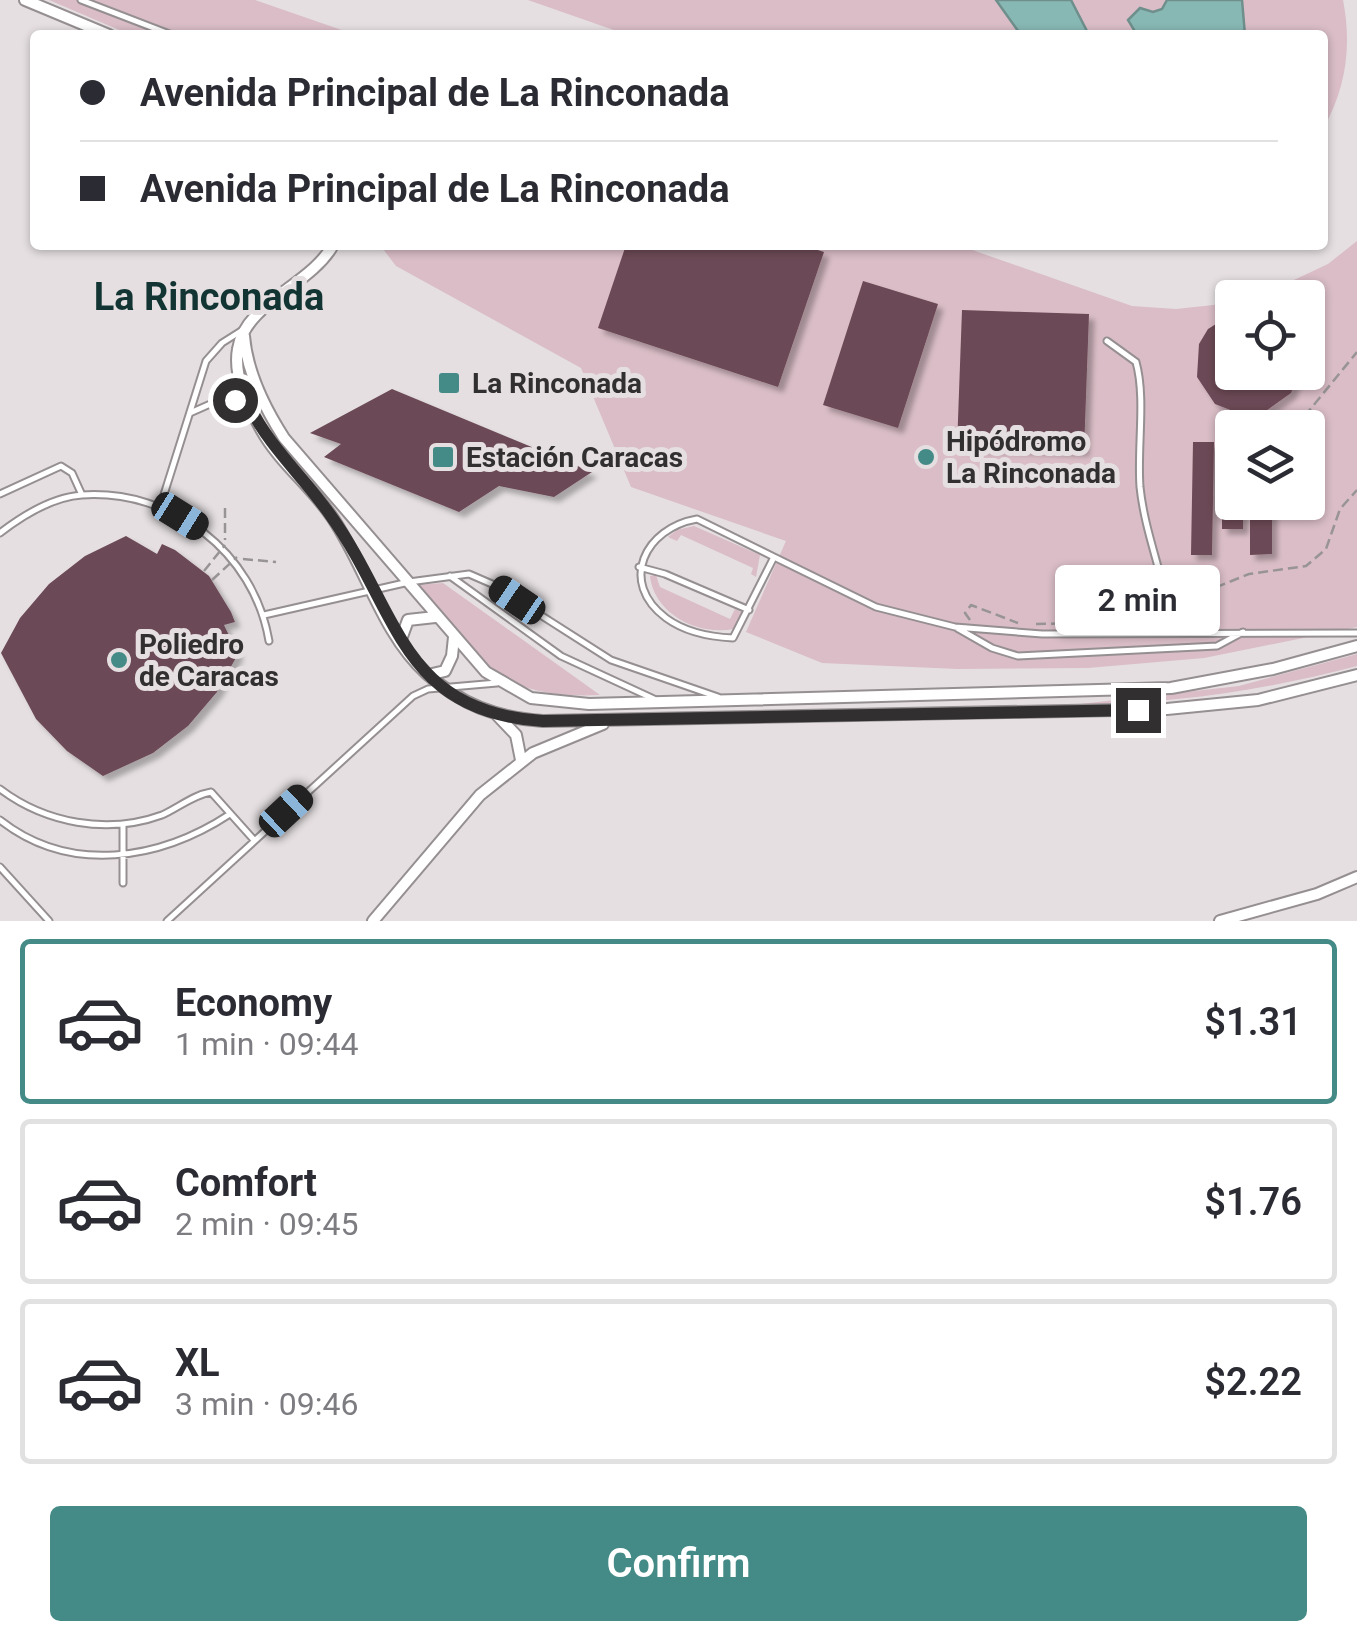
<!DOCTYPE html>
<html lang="en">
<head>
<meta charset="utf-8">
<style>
	:root { --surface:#fff; --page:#f2f2f3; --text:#2b2b33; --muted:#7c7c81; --line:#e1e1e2; --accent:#448b87 }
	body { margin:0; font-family:Roboto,sans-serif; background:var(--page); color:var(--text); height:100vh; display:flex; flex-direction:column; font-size:38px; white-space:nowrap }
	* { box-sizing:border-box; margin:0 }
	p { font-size:32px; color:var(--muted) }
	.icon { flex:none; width:55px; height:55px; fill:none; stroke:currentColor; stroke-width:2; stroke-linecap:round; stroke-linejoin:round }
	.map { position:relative; height:921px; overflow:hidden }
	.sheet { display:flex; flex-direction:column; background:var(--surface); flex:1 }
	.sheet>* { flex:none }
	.banner { position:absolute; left:30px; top:30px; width:1298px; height:220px; border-radius:10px; box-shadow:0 2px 8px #0004; display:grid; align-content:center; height:220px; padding:0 50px; background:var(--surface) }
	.controls { position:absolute; left:1215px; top:280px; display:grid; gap:20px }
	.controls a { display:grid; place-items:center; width:110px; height:110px; border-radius:10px; background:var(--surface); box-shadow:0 2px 8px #0004; font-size:50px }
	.end { position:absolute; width:45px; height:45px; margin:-22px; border:12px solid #312f30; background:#fff; box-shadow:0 0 0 5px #fff }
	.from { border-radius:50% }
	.bubble { position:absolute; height:70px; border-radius:10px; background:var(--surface); box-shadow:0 2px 8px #0004; font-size:32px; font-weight:600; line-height:70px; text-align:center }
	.car { position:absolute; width:30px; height:60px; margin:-30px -15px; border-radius:12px; box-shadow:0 0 8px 2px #0007; background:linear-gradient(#222 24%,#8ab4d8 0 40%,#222 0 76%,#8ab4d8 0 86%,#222 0) }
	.banner b { display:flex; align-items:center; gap:35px; height:95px; font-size:38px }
	.banner b+b { border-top:2px solid var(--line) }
	.banner i { width:25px; height:25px; background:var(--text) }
	ul { padding:18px 0 0; list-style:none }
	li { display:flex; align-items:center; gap:30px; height:165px; margin:0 20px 15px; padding:0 30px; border:5px solid var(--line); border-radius:10px }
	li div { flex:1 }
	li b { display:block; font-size:38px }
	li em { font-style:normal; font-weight:600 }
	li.selected { border-color:var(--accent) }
	li>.icon { width:90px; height:90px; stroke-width:1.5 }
	.button { display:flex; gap:20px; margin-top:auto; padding:20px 50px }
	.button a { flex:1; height:115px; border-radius:10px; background:var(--accent); color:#fff; font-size:40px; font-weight:600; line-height:115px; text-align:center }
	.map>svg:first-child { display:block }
</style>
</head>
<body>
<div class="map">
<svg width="1357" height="921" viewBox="0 0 1357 921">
	<defs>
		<filter id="shadow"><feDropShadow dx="5.5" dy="5.5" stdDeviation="2.5" flood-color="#0004"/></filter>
	</defs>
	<rect width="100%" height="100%" fill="#e5dfe1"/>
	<path fill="#dabdc6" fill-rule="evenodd" d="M49,0H255L356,35H131Z
		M528,0H1343C1352,46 1346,89 1323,129L1322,35H628Z
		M1357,241V627L1204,658L1088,668L958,669L822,663L746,632L786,541L631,487L581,368L396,266L380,245H958L1132,306L1176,309L1232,303V372H1308V298L1258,297L1328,264ZM1232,428H1308V502H1232Z
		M694,526L760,555L756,577L751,574L753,568L681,535L677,541L668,537L677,530Z
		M656,575L660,587L730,619L735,609L743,613L734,629C698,636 654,614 650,576Z
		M443,583L600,695C495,700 480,658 417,585Z
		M1357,654V666C1265,690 1175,704 1080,704L1239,686Z"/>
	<path fill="#88b8b4" stroke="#6e8f8c" stroke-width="2.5" d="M996,0H1071L1089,35H1021Z
		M1167,0H1242L1245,35H1137L1128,20L1140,8L1153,12L1162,9Z"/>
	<path fill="#6c4956" filter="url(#shadow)" d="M626,245H802L824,252L778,387L598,328Z
		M863,281L938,304L898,428L823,405Z
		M962,310L1089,314L1084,451L957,447Z
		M1232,314V372H1299L1291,393L1263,413L1246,416L1215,404L1197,377L1199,344L1208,329Z
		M392,389L592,472L554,497L499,486L459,512L324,457L341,444L310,433Z
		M1193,442H1214L1212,555H1191Z
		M1222,445H1232V502H1243V529H1222Z
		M1250,502H1272V554L1250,555Z
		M126,536L157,554L162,544L175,550L209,576L231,612L235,622L224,625L238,654L217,692L188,726L153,753L103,776L67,751L36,719L1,653L20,618L49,584L85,556Z"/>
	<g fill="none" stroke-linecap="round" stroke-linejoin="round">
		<g stroke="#958f91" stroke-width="9">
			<path id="lane" d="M81,0L172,35
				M1107,341L1136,362C1146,398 1137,447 1140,487C1145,536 1167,583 1172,633
				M190,413L217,401L248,405
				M0,494L61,466L72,473L82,495
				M161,504L206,361L222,343L241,331
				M697,519L774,557L733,638C711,637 685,632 666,618C618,582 645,528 697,519Z
				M0,533C22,516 53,497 82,495C172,489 254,552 269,641
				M774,557L876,607L955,627L1042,634L1357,633
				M639,567L665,574L749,610
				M450,576L561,656L654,699
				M264,615L409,582L469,574L492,584L611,660L718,697
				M957,628L992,648L1018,656L1217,646L1243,632
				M0,789C45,823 107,835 162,815C178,808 193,795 211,792L254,840
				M0,820C70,875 160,860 230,814
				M0,867L49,921
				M123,883V826
				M167,921L413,696L428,689L497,683"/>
		</g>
		<g stroke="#958f91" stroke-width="14">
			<path id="street" d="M25,0L109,35
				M333,245C311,285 245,303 238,349C233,376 248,406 261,429C279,462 311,486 332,517C366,567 382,633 426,673C461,705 497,718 543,721L1167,709L1258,700L1357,675
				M244,336C247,372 264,407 284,438L486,672L531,698L589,704L1171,688L1273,669L1357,646
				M400,642L408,620L435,617
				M428,675L445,671L452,656L454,637
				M497,715L516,735L521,760
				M373,921L480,795L533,753L603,724
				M1220,921L1317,894L1357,877"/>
		</g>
		<path stroke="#989496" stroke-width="2.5" stroke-dasharray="10 5" stroke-linecap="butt" d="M1295,428L1357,352
			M225,508V540
			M243,559L276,562
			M1176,601L1175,583L1199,596
			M1174,604L1249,574L1306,566L1326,549L1340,509L1357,490
			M970,620L965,613L971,605L1018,623
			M1036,624L1140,622L1161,607"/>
		<use href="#lane" stroke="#fff" stroke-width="5"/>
		<use href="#street" stroke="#fff" stroke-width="10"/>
		<path stroke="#989496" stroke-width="2.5" stroke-dasharray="10 5" stroke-linecap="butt" d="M204,571L225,545
			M212,580L237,557"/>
	</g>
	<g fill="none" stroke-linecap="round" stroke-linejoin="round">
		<path stroke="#312f30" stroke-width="12" d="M235,400L249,406C271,449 304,477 331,516C399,611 400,712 543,721L1138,710"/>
	</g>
	<g fill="#448b87" stroke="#e5dfe1" stroke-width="4">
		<rect x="437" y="371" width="24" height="24" rx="5"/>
		<rect x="431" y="445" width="24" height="24" rx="5"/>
		<circle cx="926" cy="457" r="10"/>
		<circle cx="119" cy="660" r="10"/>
	</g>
	<g text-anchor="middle" stroke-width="10" stroke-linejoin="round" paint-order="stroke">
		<g font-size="28" font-weight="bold" fill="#312f30" stroke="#e5dfe1" text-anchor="start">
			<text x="472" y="393">La Rinconada</text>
			<text x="946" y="451">Hipódromo<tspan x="946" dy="32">La Rinconada</tspan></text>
			<text x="466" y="467">Estación Caracas</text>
			<text x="139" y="654">Poliedro<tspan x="139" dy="32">de Caracas</tspan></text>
		</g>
		<g font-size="38" font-weight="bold" fill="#123533" stroke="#e5dfe1">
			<text x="209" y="310">La Rinconada</text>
		</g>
	</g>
</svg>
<div class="controls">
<a><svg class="icon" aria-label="locate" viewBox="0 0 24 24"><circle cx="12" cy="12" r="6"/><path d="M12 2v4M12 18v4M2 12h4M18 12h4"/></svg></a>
<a><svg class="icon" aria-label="layers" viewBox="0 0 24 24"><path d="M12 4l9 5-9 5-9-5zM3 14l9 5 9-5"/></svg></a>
</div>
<i class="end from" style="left:235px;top:400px"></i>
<i class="end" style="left:1138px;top:710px"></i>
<div class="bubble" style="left:1055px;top:565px;width:165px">2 min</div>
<i class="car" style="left:180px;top:516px;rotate:122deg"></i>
<i class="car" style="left:517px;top:600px;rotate:304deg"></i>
<i class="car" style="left:286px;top:811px;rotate:47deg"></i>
<div class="banner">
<b><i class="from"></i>Avenida Principal de La Rinconada</b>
<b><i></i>Avenida Principal de La Rinconada</b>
</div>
</div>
<section class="sheet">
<ul>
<li class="selected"><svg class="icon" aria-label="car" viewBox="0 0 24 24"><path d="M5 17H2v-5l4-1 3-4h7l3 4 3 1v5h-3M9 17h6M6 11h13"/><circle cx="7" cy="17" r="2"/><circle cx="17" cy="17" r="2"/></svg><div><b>Economy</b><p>1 min · 09:44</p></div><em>$1.31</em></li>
<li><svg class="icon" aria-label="car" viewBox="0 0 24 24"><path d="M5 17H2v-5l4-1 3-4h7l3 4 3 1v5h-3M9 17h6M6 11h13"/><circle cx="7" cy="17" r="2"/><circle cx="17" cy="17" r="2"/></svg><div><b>Comfort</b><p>2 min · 09:45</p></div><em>$1.76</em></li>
<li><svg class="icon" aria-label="car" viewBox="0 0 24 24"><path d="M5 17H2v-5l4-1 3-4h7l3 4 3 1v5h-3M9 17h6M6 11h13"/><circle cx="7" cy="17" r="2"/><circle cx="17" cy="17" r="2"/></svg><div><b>XL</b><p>3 min · 09:46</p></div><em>$2.22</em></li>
</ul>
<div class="button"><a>Confirm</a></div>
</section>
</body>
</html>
